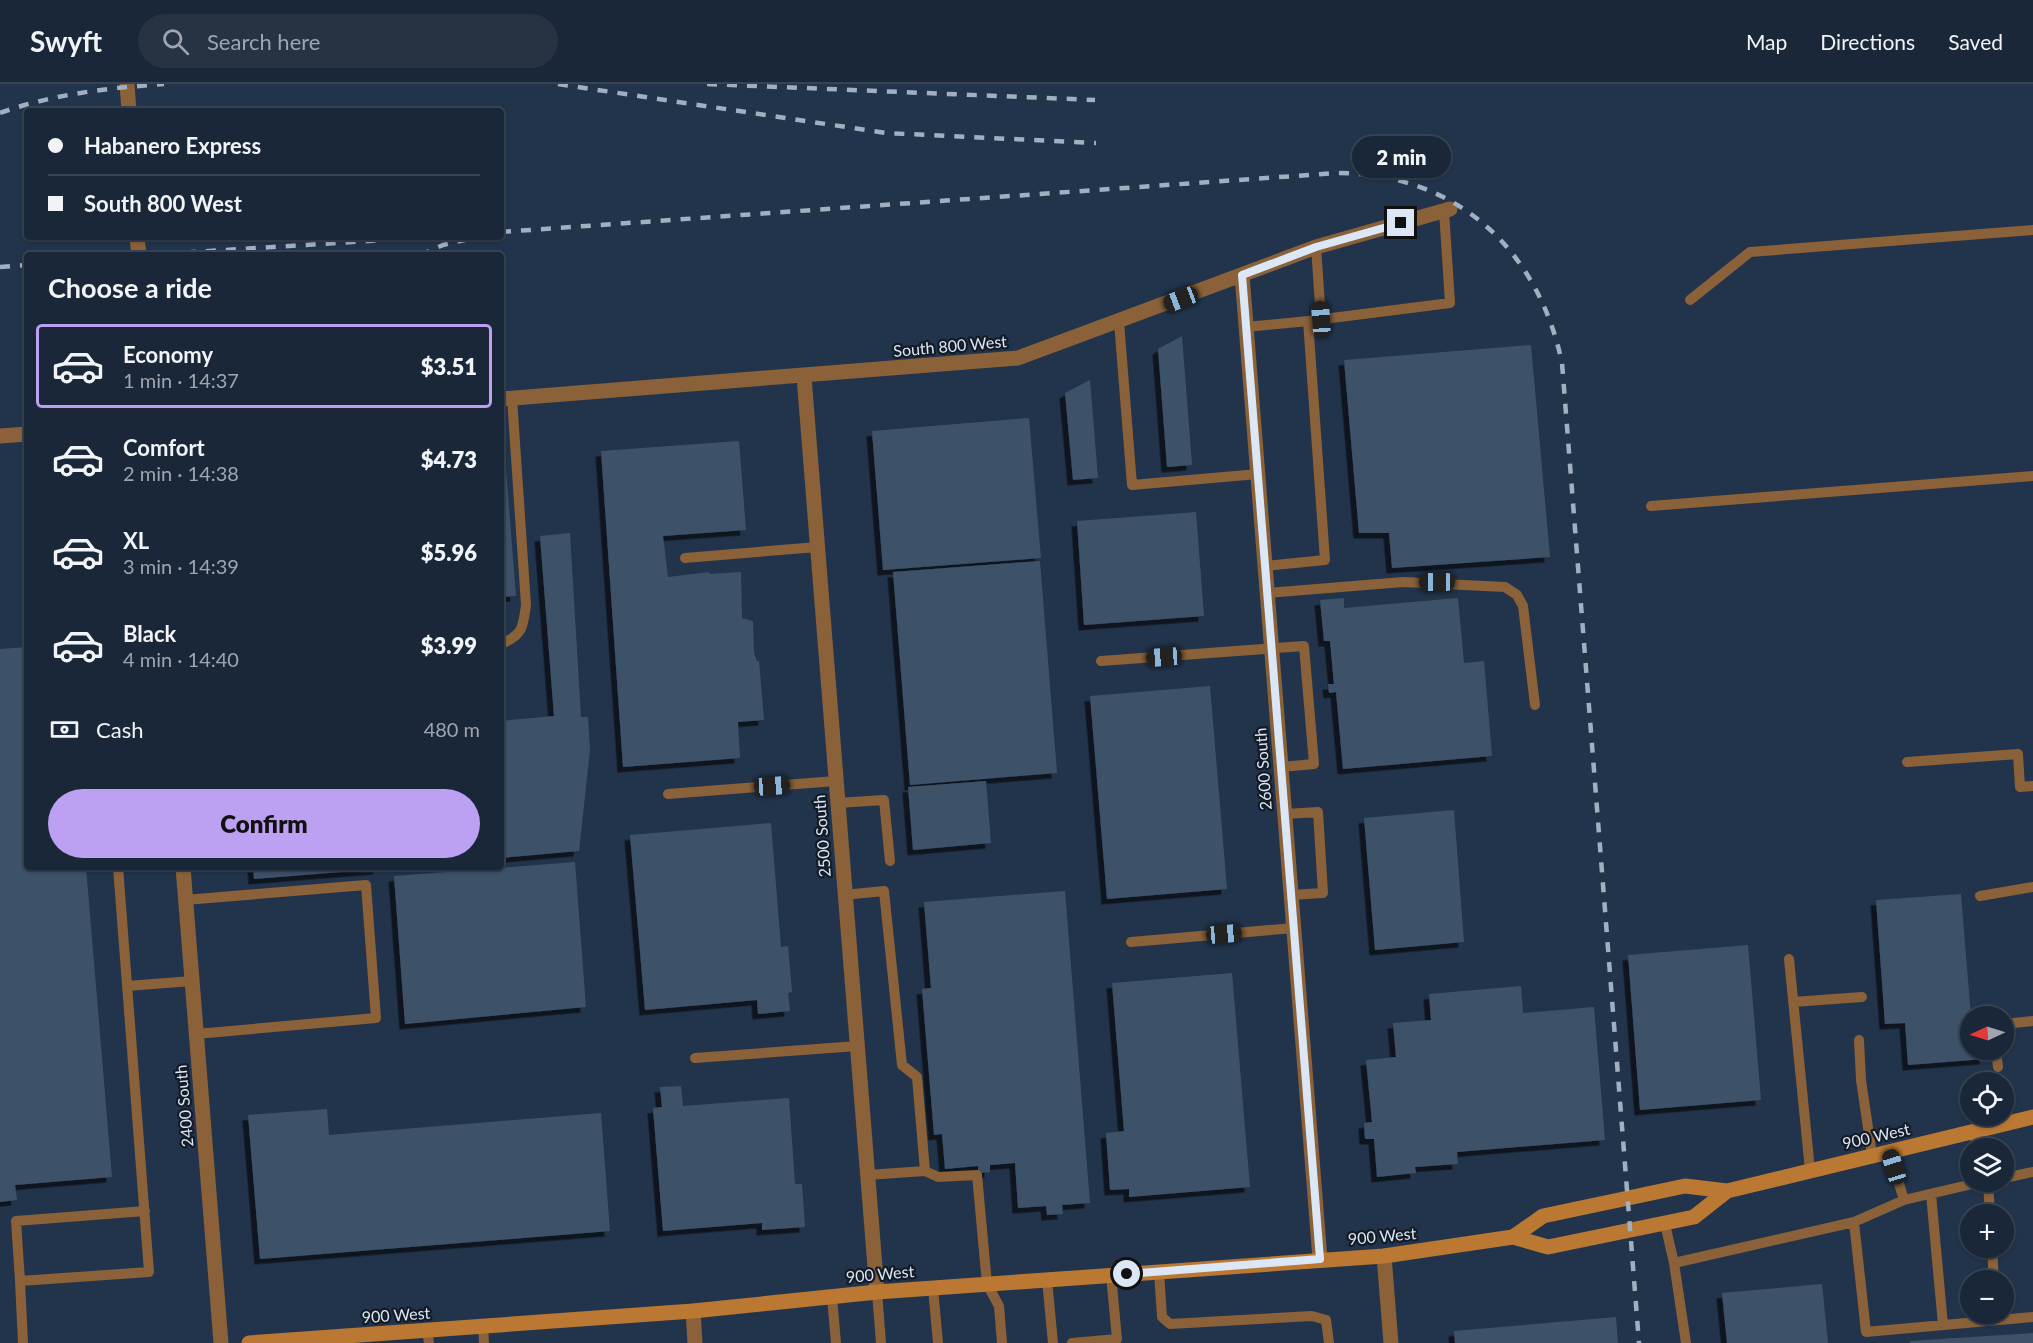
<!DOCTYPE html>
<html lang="en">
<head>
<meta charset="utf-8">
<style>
	:root { --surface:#1a2738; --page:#273343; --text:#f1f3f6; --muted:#9fa5ae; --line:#384453; --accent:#bca0f2 }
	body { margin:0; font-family:Lato,sans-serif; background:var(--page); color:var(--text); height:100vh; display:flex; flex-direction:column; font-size:22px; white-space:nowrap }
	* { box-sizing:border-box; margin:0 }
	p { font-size:20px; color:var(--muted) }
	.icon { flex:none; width:33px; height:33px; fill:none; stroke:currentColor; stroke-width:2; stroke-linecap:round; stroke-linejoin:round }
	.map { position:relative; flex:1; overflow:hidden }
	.side { position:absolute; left:24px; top:168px; width:480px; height:618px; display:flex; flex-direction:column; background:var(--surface); border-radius:6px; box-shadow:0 2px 4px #0004,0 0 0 2px var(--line) }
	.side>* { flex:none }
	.banner { position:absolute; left:24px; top:24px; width:480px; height:132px; border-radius:6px; box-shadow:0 2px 4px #0004,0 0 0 2px var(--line); display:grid; align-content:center; height:132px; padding:0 24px; background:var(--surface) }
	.needle { width:39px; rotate:266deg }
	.buttons { position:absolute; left:1960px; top:922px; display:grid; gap:12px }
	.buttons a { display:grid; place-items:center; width:54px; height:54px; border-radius:50%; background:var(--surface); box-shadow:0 2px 4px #0004,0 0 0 2px var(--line); font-size:30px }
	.end { position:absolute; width:27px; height:27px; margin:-14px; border:8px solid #dce7f6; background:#111; box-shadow:0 0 0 3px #111 }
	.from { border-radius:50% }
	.bubble { position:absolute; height:42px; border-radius:21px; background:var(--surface); box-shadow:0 2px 4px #0004,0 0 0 2px var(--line); font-size:20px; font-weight:800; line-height:42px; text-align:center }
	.car { position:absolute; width:18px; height:36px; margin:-18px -9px; border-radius:8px; box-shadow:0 0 4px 2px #0007; background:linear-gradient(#222 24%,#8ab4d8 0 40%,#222 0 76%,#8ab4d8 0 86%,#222 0) }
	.banner b { display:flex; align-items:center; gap:21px; height:57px; font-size:22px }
	.banner b+b { border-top:2px solid var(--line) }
	.banner i { width:15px; height:15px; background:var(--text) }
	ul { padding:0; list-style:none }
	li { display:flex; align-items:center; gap:18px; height:84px; margin:0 12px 9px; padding:0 12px; border:3px solid transparent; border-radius:6px }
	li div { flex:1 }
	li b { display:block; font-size:22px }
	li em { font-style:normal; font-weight:800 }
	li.current { border-color:var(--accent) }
	li>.icon { width:54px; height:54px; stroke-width:1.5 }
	h2 { padding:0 24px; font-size:27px; line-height:72px }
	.pay { display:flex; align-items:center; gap:15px; height:66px; padding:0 24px; font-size:22px }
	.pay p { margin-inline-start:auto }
	.cta { display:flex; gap:12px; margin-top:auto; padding:12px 24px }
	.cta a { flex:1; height:69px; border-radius:36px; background:var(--accent); color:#111; font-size:24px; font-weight:800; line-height:69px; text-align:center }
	header { display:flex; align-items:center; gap:36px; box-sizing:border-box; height:84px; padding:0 30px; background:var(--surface); border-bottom:2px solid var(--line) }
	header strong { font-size:28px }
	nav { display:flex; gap:33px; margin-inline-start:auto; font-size:21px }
	.search { width:420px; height:54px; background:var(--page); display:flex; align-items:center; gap:15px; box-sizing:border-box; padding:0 21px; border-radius:33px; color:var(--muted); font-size:22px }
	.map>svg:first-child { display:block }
</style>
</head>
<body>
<header>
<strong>Swyft</strong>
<div class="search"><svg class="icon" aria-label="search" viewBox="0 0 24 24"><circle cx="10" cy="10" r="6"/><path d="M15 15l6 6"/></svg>Search here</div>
<nav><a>Map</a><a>Directions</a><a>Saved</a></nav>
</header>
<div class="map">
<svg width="2033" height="1259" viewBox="0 0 2033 1259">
	<defs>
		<filter id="shadow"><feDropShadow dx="-5.5" dy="5.5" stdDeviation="0" flood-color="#0009"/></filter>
	</defs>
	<rect width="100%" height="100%" fill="#22344b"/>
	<path fill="#3d5169" filter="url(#shadow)" d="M1182,252L1192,381L1167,383L1158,265Z
		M1531,261L1550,473L1392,484L1389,449H1359L1344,276Z
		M1090,296L1098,394L1073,396L1065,309Z
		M1029,334L1041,474L883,486L872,347Z
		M739,357L746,446L663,452L668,493L709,488V490L741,488L742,534L753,537L754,569L757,577H759L764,636L738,638L740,674L623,683L601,367Z
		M501,373H505L516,512L501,513Z
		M1196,428L1204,532L1084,541L1077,437Z
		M570,449L581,633H588L590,666L579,767L501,774V637L554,632L540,452Z
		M1040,477L1057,689L910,701L893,488Z
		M1344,514V524L1458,514L1464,579L1484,577L1492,672L1343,685L1336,608L1329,609L1328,600H1334L1330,557H1324L1320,516Z
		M27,563V783H86L112,1093L15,1101L17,1116L0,1118V565Z
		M1210,602L1227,805L1107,815L1090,612Z
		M986,697L991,759L913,766L908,703Z
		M1454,726L1464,858L1375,866L1364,734Z
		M771,739L781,863L788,862L792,908L788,909L790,927L758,930L757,916L645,926L630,751Z
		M575,778L586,923L405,940L394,792Z
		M253,783H379V785L254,795Z
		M1065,807L1090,1119L1062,1121L1063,1130L1047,1131L1046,1122L1018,1124L1015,1079L990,1081V1088L978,1089V1082L945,1085L942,1050L934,1051L922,905L931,904L924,818Z
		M1961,810L1971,933V966H1984L1985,975L1908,981L1905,939L1885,940L1876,816Z
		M1748,861L1761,1016L1640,1026L1628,871Z
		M1232,889L1250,1103L1129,1113V1105L1110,1106L1106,1049L1124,1047L1112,899Z
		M1521,902L1523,929L1594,923L1605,1056L1457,1068L1458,1080L1415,1083L1416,1089L1377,1093L1374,1055H1365L1364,1039L1372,1038L1366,976L1396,973L1393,939L1431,936L1429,910Z
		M681,1002L683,1022L789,1014L795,1100H802L805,1143L762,1146V1139L663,1147L653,1024L662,1023L660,1003Z
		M327,1025L329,1051L601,1029L610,1147L260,1175L248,1031Z
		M1822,1200L1828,1259H1727L1722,1209Z
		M1616,1233L1618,1259H1455L1454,1247Z
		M2033,1249V1259H1910V1257Z"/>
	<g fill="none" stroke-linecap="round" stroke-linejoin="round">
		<path stroke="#8a6138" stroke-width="10" d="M1316,163L1321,235
			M1690,216L1750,168L2033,146
			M1308,237L1450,219L1444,127
			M1119,238L1132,401L1258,390
			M1246,243L1308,237L1325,476L1265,482
			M1651,422L2033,392
			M685,474L817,463
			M1267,509L1403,498L1505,503L1517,511L1523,522L1535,621
			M501,560C523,551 523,543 526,521L512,314
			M1101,577L1304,562L1314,680L1281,683
			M1907,678L2018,670L2020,703L2033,702
			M668,710L836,697
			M837,719L884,716L890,777
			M1285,730L1318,728L1323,809L1291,811
			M844,811L884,807L902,981L917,993L925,1087L867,1091
			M1980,812L2033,803
			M185,816L366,801L376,934L196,950
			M1131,858L1294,844
			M1789,875L1810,1086
			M127,902L192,897
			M1793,918L1862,913
			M2004,940L2033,937
			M1859,956L1861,996L1872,1071
			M1996,966L1998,983
			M695,974L857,962
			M1973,1047L1978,1065
			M1889,1067L1904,1116
			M925,1087L938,1093L977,1091L987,1200L999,1222L1002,1259
			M2004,1094L2033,1088
			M1988,1098L1990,1131
			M1931,1110L1943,1241
			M1854,1138L1904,1116L1981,1098
			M1665,1140L1674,1179L1854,1138L1866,1248L2033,1233
			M1992,1164L1994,1197
			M1674,1179L1686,1259
			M1159,1188L1162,1233L1170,1240L1312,1232L1326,1236L1329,1259
			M1047,1196L1053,1259
			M20,1197L16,1137L145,1127
			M933,1204L938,1259
			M877,1208L881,1259
			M832,1213L836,1259
			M483,1242L484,1259
			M427,1246L429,1259
			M23,1259L20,1197L149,1188L118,783
			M1072,1259L1117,1255L1111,1191"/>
		<path stroke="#8a6138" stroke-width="15" d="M127,0L129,27
			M137,153L139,171
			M1242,191L1320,1175
			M804,293L877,1208
			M501,315L1018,274L1316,163L1450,125
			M0,352L27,350
			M183,783L221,1259
			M1384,1172L1391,1259
			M693,1227L695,1259"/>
		<path stroke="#ba7832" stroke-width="15" d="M1513,1153L1543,1132L1685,1102L1727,1107L2033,1033
			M249,1259L693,1227L877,1208L1384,1172L1513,1153L1548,1163L1694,1133L1727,1107"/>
		<path stroke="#a2afc0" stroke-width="4.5" stroke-dasharray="10 10" stroke-linecap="butt" d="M558,0L886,49L1096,59
			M707,0L1095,16
			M0,29C53,10 108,4 164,0
			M501,148L1337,89C1456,89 1538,165 1562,279L1639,1259
			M146,171L431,153
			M420,171L443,161L478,153
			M0,183L27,181"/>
	</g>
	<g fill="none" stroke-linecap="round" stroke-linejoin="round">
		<path stroke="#dce7f6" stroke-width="8" d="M1127,1190L1320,1175L1242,191L1316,163L1401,139"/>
	</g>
	<g text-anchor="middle" stroke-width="4.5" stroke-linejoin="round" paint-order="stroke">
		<g font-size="16" fill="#dce7f6" stroke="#131b26">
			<text transform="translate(950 262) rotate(-5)" y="6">South 800 West</text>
			<text transform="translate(1263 685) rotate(-94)" y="6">2600 South</text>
			<text transform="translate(822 752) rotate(-94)" y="6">2500 South</text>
			<text transform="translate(184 1022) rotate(-95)" y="6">2400 South</text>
			<text transform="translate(1876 1052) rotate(-13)" y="6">900 West</text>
			<text transform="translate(1382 1152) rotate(-5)" y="6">900 West</text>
			<text transform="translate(880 1190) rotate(-5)" y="6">900 West</text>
			<text transform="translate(396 1231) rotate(-4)" y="6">900 West</text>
		</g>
	</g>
</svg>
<div class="buttons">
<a><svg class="needle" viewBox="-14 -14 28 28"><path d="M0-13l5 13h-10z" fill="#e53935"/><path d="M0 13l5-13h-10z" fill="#9fa5ae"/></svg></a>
<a><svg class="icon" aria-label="locate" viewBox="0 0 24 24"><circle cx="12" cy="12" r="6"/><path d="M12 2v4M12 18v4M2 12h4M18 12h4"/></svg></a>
<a><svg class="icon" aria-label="layers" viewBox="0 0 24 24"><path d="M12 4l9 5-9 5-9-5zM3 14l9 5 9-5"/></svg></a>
<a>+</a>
<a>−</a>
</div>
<i class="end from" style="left:1127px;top:1190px"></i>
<i class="end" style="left:1401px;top:139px"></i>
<div class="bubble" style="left:1352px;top:52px;width:99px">2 min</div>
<i class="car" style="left:1181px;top:215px;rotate:249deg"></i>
<i class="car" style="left:1321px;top:235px;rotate:356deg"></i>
<i class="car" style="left:1437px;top:498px;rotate:270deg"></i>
<i class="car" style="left:1164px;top:573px;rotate:266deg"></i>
<i class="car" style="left:772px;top:702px;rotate:86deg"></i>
<i class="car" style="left:1224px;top:850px;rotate:85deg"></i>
<i class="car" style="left:1894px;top:1083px;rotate:343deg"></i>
<div class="banner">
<b><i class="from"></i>Habanero Express</b>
<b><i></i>South 800 West</b>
</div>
<section class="side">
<h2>Choose a ride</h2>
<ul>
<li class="current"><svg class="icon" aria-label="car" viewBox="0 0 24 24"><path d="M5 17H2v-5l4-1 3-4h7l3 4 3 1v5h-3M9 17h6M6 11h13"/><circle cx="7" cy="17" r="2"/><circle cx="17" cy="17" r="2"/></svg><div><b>Economy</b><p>1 min · 14:37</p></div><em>$3.51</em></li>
<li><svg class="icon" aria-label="car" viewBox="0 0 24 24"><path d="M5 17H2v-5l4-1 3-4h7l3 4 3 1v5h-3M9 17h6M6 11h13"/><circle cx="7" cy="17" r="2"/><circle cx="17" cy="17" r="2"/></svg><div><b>Comfort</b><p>2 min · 14:38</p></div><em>$4.73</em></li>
<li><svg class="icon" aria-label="car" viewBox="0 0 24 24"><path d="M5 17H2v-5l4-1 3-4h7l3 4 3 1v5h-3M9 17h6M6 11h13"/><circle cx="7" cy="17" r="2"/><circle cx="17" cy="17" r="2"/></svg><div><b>XL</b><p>3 min · 14:39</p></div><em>$5.96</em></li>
<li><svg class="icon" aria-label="car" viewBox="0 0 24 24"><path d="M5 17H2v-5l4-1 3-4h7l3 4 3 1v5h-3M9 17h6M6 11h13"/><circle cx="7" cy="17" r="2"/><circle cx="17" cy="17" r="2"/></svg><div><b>Black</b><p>4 min · 14:40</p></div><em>$3.99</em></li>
</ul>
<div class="pay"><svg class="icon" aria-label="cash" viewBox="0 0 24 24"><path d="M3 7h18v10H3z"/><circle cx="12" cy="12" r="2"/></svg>Cash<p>480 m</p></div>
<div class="cta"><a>Confirm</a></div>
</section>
</div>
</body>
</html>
